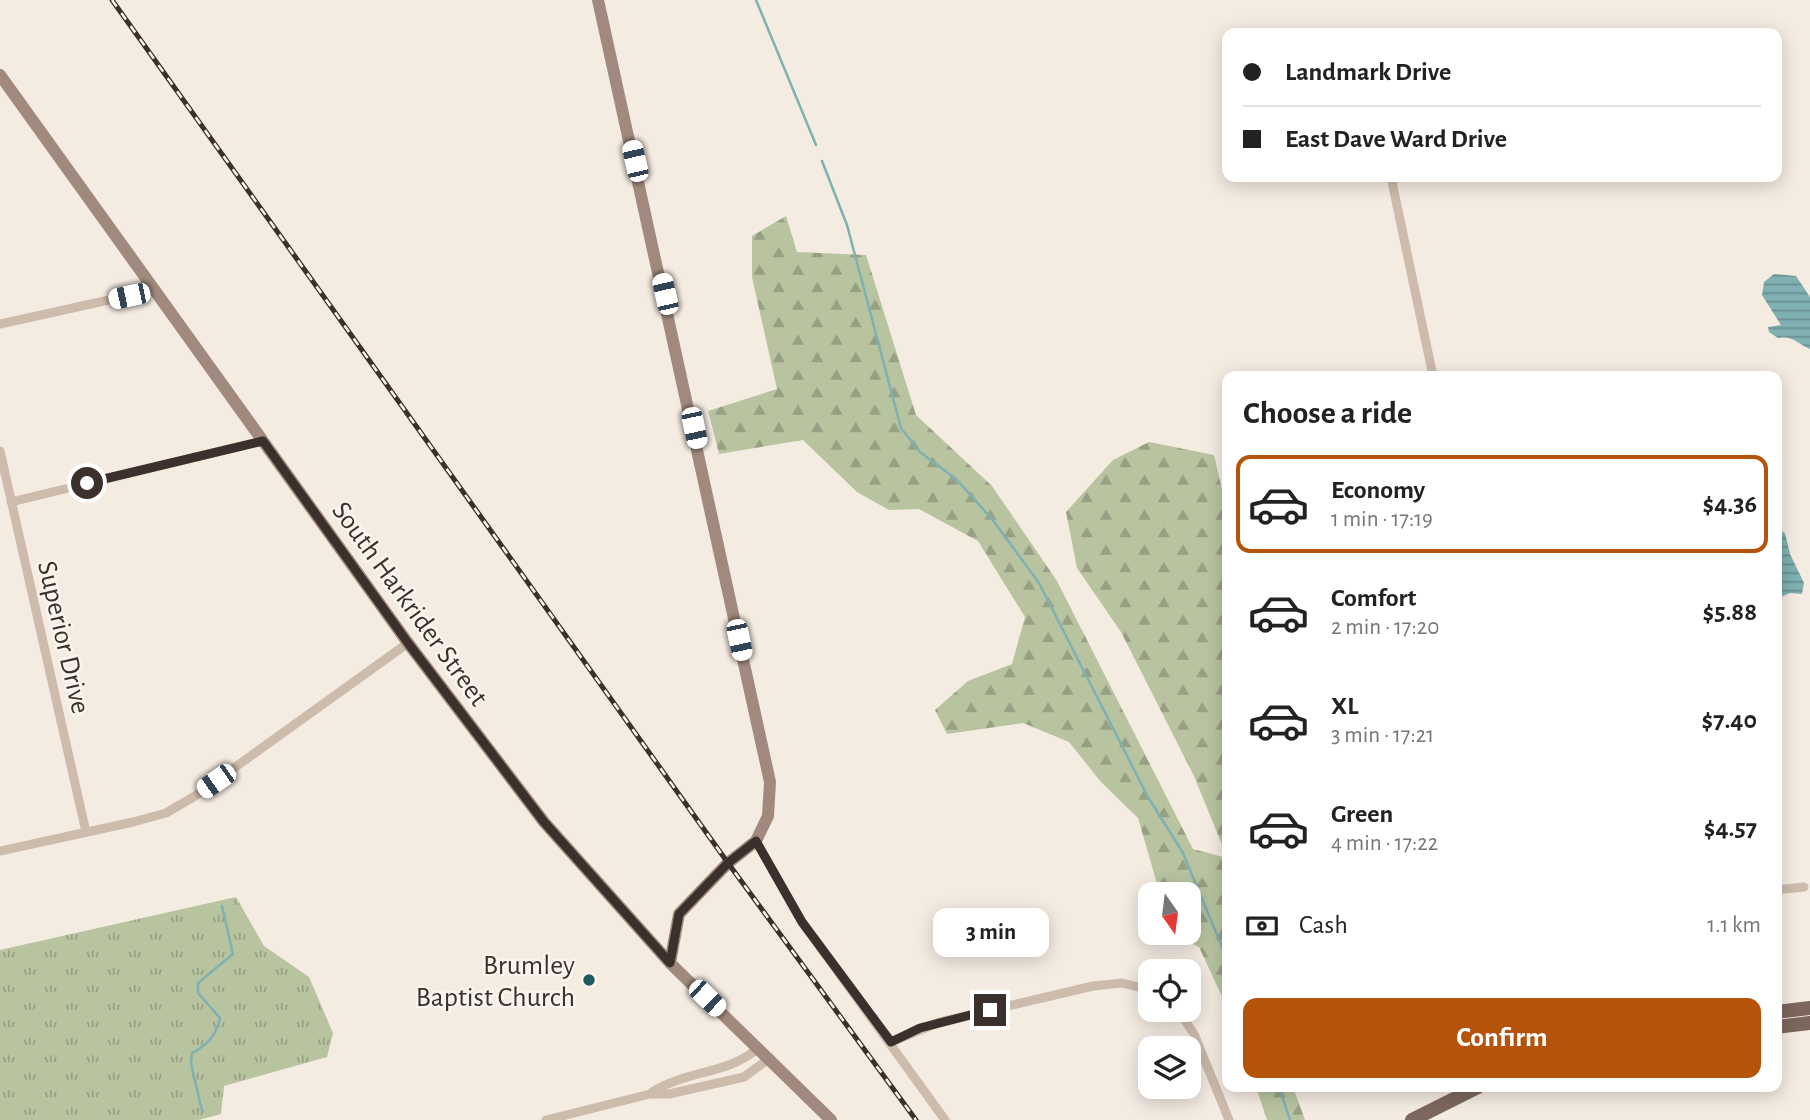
<!DOCTYPE html>
<html lang="en">
<head>
<meta charset="utf-8">
<style>
	:root { --surface:#fff; --page:#f2f2f2; --text:#222; --muted:#767676; --line:#e0e0e0; --accent:#b45309 }
	body { margin:0; font-family:"Alegreya Sans",sans-serif; background:var(--page); color:var(--text); height:100vh; display:flex; flex-direction:column; font-size:26px; white-space:nowrap }
	* { box-sizing:border-box; margin:0 }
	p { font-size:23px; color:var(--muted) }
	.icon { flex:none; width:38px; height:38px; fill:none; stroke:currentColor; stroke-width:2; stroke-linecap:round; stroke-linejoin:round }
	.map { position:relative; flex:1; overflow:hidden }
	.details { position:absolute; left:1222px; top:371px; width:560px; height:721px; display:flex; flex-direction:column; background:var(--surface); border-radius:14px; box-shadow:0 4px 18px #0003 }
	.details>* { flex:none }
	.top-card { position:absolute; left:1222px; top:28px; width:560px; height:154px; border-radius:14px; box-shadow:0 4px 18px #0003; display:grid; align-content:center; height:154px; padding:0 21px; background:var(--surface) }
	.needle { width:46px; rotate:166deg }
	.fabs { position:absolute; left:1138px; top:882px; display:grid; gap:14px }
	.fabs a { display:grid; place-items:center; width:63px; height:63px; border-radius:14px; background:var(--surface); box-shadow:0 4px 18px #0003; font-size:35px }
	.end { position:absolute; width:32px; height:32px; margin:-16px; border:9px solid #3b302b; background:#fff; box-shadow:0 0 0 4px #fff }
	.from { border-radius:50% }
	.bubble { position:absolute; height:49px; border-radius:14px; background:var(--surface); box-shadow:0 4px 18px #0003; font-size:23px; font-weight:700; line-height:49px; text-align:center }
	.car { position:absolute; width:21px; height:42px; margin:-21px -10px; border-radius:9px; box-shadow:0 0 5px 2px #0007; background:linear-gradient(#fff 24%,#345 0 40%,#fff 0 76%,#345 0 86%,#fff 0) }
	.top-card b { display:flex; align-items:center; gap:24px; height:66px; font-size:26px }
	.top-card b+b { border-top:2px solid var(--line) }
	.top-card i { width:18px; height:18px; background:var(--text) }
	ul { padding:0; list-style:none }
	li { display:flex; align-items:center; gap:21px; height:98px; margin:0 14px 10px; padding:0 7px; border:4px solid transparent; border-radius:14px }
	li div { flex:1 }
	li b { display:block; font-size:26px }
	li em { font-style:normal; font-weight:700 }
	li.selected { border-color:var(--accent) }
	li>.icon { width:63px; height:63px; stroke-width:1.5 }
	h2 { padding:0 21px; font-size:32px; line-height:84px }
	.pay { display:flex; align-items:center; gap:18px; height:77px; padding:0 21px; font-size:26px }
	.pay p { margin-inline-start:auto }
	.cta { display:flex; gap:14px; margin-top:auto; padding:14px 21px }
	.cta a { flex:1; height:80px; border-radius:14px; background:var(--accent); color:#fff; font-size:28px; font-weight:700; line-height:80px; text-align:center }
	.map>svg:first-child { display:block }
</style>
</head>
<body>
<div class="map">
<svg width="1810" height="1120" viewBox="0 0 1810 1120">
	<defs>
		<pattern id="forest-firs" width="22" height="20" patternUnits="userSpaceOnUse" patternTransform="scale(1.75)"><rect width="22" height="20" fill="#b8c4a0"/><path d="M5 1l3.5 6h-7zM16 11l3.5 6h-7z" fill="#97a083"/></pattern>
		<pattern id="park-tufts" width="24" height="20" patternUnits="userSpaceOnUse" patternTransform="scale(1.75)"><rect width="24" height="20" fill="#b8c4a0"/><path d="M3 7l-1-3M5 7V3M7 7l1-3M15 17l-1-3M17 17v-4M19 17l1-3" fill="none" stroke="#97a083"/></pattern>
		<pattern id="water-rules" width="6" height="5" patternUnits="userSpaceOnUse" patternTransform="scale(1.75)"><rect width="6" height="5" fill="#7fb0b2"/><path d="M0 2.5h6" fill="none" stroke="#699091"/></pattern>
	</defs>
	<rect width="100%" height="100%" fill="#f4ebe1"/>
	<path fill="url(#forest-firs)" d="M786,216L797,252L866,255L916,415L992,486L1057,581L1193,849L1227,858V1007L1199,947L1171,933H1188V894H1160L1138,818L1101,782L1069,742L1023,723L947,734L935,710L968,681L1012,664L1025,617L978,541L919,509L889,510L857,492L803,440L719,454L708,411L777,389L752,277V236Z
		M1149,442L1214,455L1227,511V857L1194,776L1121,632L1077,568L1066,512L1113,460Z
		M1256,1087H1293L1305,1120H1267Z"/>
	<path fill="url(#park-tufts)" d="M236,897L264,946L309,977L333,1033L327,1057L224,1086L221,1114L198,1120H0V950Z"/>
	<path fill="url(#water-rules)" d="M1774,274L1796,276L1810,297V349C1798,344 1793,335 1778,338L1769,332L1768,327L1781,325L1762,295L1764,282Z
		M1776,529L1785,533L1790,554L1804,583L1802,594L1790,593L1777,599Z"/>
	<g fill="none" stroke-linecap="round" stroke-linejoin="round">
		<path stroke="#7fb0b2" stroke-width="2.5" d="M756,0L816,145
			M822,161L847,225L901,428L920,452L956,479L992,519L1039,583L1148,797L1183,853L1227,959
			M1279,1087L1290,1120
			M202,1111L191,1063L192,1053C206,1046 217,1034 220,1018L198,993V983L233,954L222,906"/>
		<path stroke="#cdbbac" stroke-width="9" d="M1391,177L1433,376
			M0,324L154,290
			M0,451L86,832
			M11,502L263,441
			M756,841L802,922L945,1120
			M0,851L133,822L166,813L195,796L408,643
			M1776,890L1804,887
			M1178,1010L1194,1034L1229,1120
			M891,1042L940,1022L1093,986L1122,983L1150,990
			M651,1093C684,1070 730,1075 759,1047
			M546,1120L650,1094H669L744,1077L770,1058"/>
		<path stroke="#a18a7d" stroke-width="12" d="M598,0L770,782L768,816L756,841L728,863L679,914L670,963
			M0,75L408,643L544,822L670,963L831,1120"/>
		<path stroke="#7d675c" stroke-width="14" d="M1776,1012L1810,1008
			M1776,1027L1810,1023
			M1412,1120L1478,1087"/>
		<g stroke="#3b302b" stroke-width="5">
			<path id="rail" d="M112,0L728,863L916,1120"/>
		</g>
		<use href="#rail" stroke="#fbf5ee" stroke-width="2.5" stroke-dasharray="8" stroke-linecap="butt"/>
	</g>
	<g fill="none" stroke-linecap="round" stroke-linejoin="round">
		<path stroke="#3b302b" stroke-width="9" d="M87,483L263,441L408,643L544,822L670,963L679,914L728,863L756,841L802,922L891,1042L920,1028L990,1010"/>
	</g>
	<circle fill="#1f5a5e" stroke="#fbf5ee" stroke-width="2.5" cx="589" cy="980" r="7"/>
	<g text-anchor="middle" stroke-width="5" stroke-linejoin="round" paint-order="stroke">
		<g font-size="28" fill="#3b302b" stroke="#fbf5ee">
			<text transform="translate(411 603) rotate(54)" y="10">South Harkrider Street</text>
			<text transform="translate(65 637) rotate(77)" y="10">Superior Drive</text>
		</g>
		<g font-size="28" fill="#3b302b" stroke="#fbf5ee" text-anchor="end">
			<text x="575" y="974">Brumley<tspan x="575" dy="32">Baptist Church</tspan></text>
		</g>
	</g>
</svg>
<div class="fabs">
<a><svg class="needle" viewBox="-14 -14 28 28"><path d="M0-13l5 13h-10z" fill="#e53935"/><path d="M0 13l5-13h-10z" fill="#767676"/></svg></a>
<a><svg class="icon" aria-label="locate" viewBox="0 0 24 24"><circle cx="12" cy="12" r="6"/><path d="M12 2v4M12 18v4M2 12h4M18 12h4"/></svg></a>
<a><svg class="icon" aria-label="layers" viewBox="0 0 24 24"><path d="M12 4l9 5-9 5-9-5zM3 14l9 5 9-5"/></svg></a>
</div>
<i class="end from" style="left:87px;top:483px"></i>
<i class="end" style="left:990px;top:1010px"></i>
<div class="bubble" style="left:933px;top:908px;width:116px">3 min</div>
<i class="car" style="left:635px;top:161px;rotate:347deg"></i>
<i class="car" style="left:665px;top:294px;rotate:347deg"></i>
<i class="car" style="left:129px;top:296px;rotate:258deg"></i>
<i class="car" style="left:694px;top:428px;rotate:168deg"></i>
<i class="car" style="left:739px;top:640px;rotate:168deg"></i>
<i class="car" style="left:216px;top:781px;rotate:235deg"></i>
<i class="car" style="left:707px;top:998px;rotate:134deg"></i>
<div class="top-card">
<b><i class="from"></i>Landmark Drive</b>
<b><i></i>East Dave Ward Drive</b>
</div>
<section class="details">
<h2>Choose a ride</h2>
<ul>
<li class="selected"><svg class="icon" aria-label="car" viewBox="0 0 24 24"><path d="M5 17H2v-5l4-1 3-4h7l3 4 3 1v5h-3M9 17h6M6 11h13"/><circle cx="7" cy="17" r="2"/><circle cx="17" cy="17" r="2"/></svg><div><b>Economy</b><p>1 min · 17:19</p></div><em>$4.36</em></li>
<li><svg class="icon" aria-label="car" viewBox="0 0 24 24"><path d="M5 17H2v-5l4-1 3-4h7l3 4 3 1v5h-3M9 17h6M6 11h13"/><circle cx="7" cy="17" r="2"/><circle cx="17" cy="17" r="2"/></svg><div><b>Comfort</b><p>2 min · 17:20</p></div><em>$5.88</em></li>
<li><svg class="icon" aria-label="car" viewBox="0 0 24 24"><path d="M5 17H2v-5l4-1 3-4h7l3 4 3 1v5h-3M9 17h6M6 11h13"/><circle cx="7" cy="17" r="2"/><circle cx="17" cy="17" r="2"/></svg><div><b>XL</b><p>3 min · 17:21</p></div><em>$7.40</em></li>
<li><svg class="icon" aria-label="car" viewBox="0 0 24 24"><path d="M5 17H2v-5l4-1 3-4h7l3 4 3 1v5h-3M9 17h6M6 11h13"/><circle cx="7" cy="17" r="2"/><circle cx="17" cy="17" r="2"/></svg><div><b>Green</b><p>4 min · 17:22</p></div><em>$4.57</em></li>
</ul>
<div class="pay"><svg class="icon" aria-label="cash" viewBox="0 0 24 24"><path d="M3 7h18v10H3z"/><circle cx="12" cy="12" r="2"/></svg>Cash<p>1.1 km</p></div>
<div class="cta"><a>Confirm</a></div>
</section>
</div>
</body>
</html>
